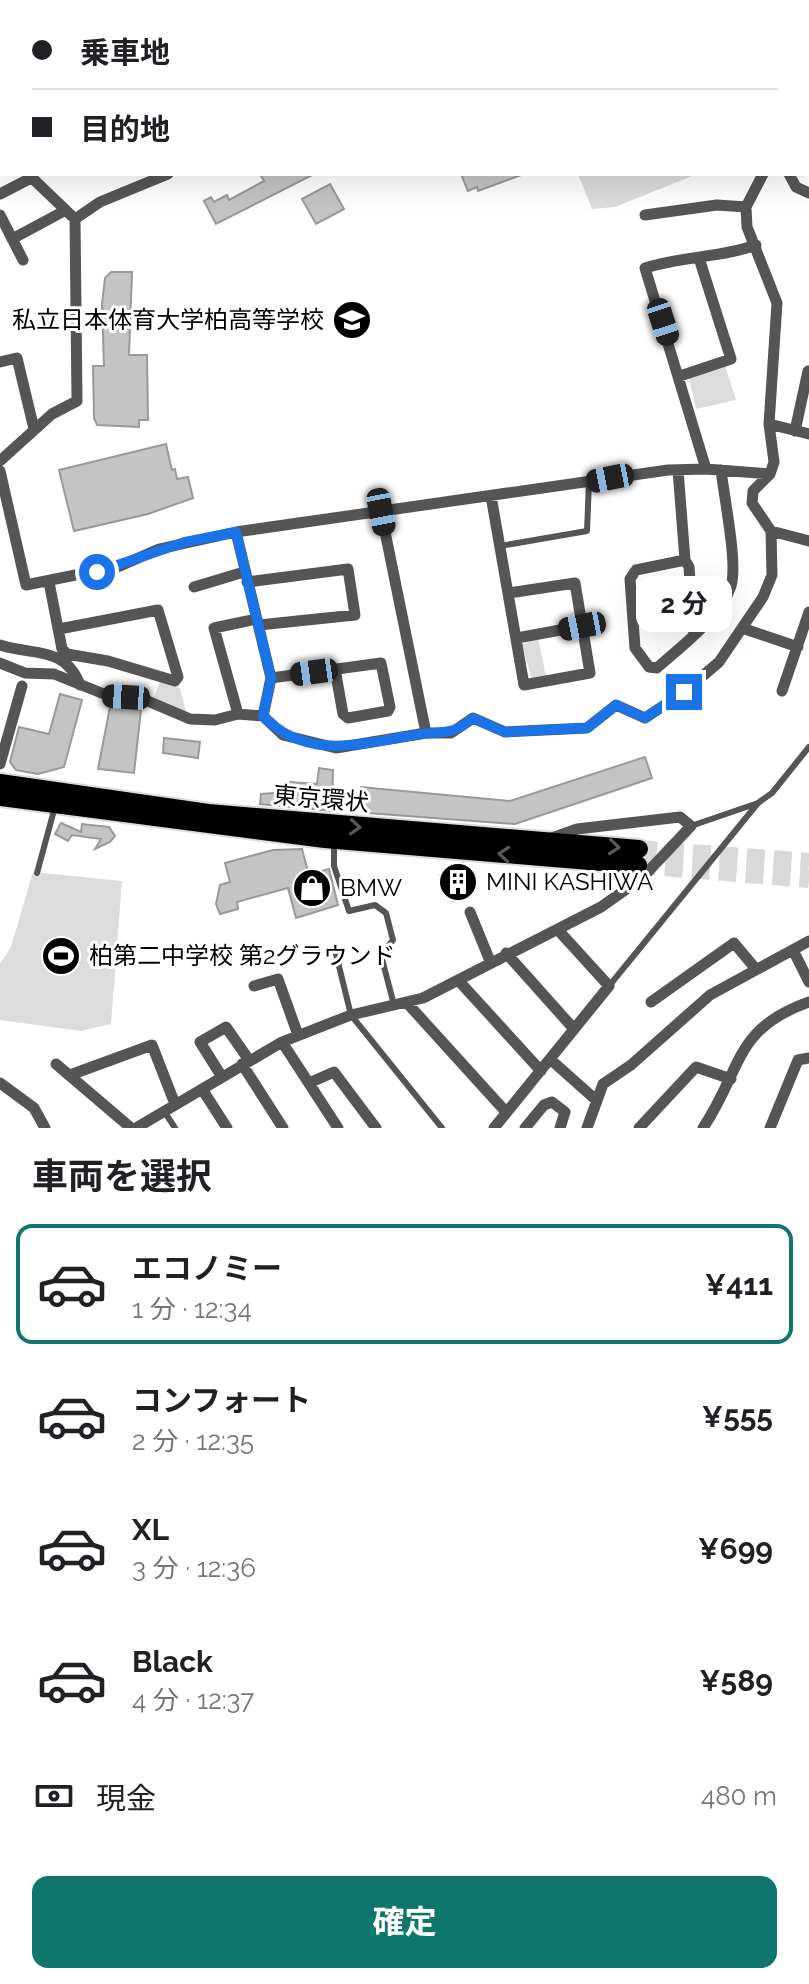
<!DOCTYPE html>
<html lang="ja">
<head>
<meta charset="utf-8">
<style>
	:root { --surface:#fff; --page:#f6f6f6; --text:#202124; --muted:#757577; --line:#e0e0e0; --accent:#0f766e }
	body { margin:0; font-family:Raleway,"Noto Sans JP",sans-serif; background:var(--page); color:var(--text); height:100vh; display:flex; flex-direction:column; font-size:30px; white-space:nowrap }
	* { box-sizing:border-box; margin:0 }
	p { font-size:26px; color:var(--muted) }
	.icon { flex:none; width:44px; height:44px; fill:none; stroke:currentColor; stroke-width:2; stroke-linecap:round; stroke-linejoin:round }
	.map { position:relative; height:1128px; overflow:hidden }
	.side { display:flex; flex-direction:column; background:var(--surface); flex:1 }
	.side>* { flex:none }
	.hud { position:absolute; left:0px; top:0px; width:810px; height:176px; box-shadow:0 8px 32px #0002; display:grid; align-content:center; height:176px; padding:0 32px; background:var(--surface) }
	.end { position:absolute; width:36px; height:36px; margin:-18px; border:10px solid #1a73e8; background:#fff; box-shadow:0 0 0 4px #fff }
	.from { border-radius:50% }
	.bubble { position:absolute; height:56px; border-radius:16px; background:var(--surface); box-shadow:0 8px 32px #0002; font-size:26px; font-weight:700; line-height:56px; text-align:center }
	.car { position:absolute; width:24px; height:48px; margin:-24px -12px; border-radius:10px; box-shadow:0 0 6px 2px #0007; background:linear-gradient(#222 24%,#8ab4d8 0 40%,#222 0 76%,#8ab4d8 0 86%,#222 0) }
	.hud b { display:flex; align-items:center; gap:28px; height:76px; font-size:30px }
	.hud b+b { border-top:2px solid var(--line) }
	.hud i { width:20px; height:20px; background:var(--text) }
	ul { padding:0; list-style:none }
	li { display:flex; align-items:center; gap:24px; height:120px; margin:0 16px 12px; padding:0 16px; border:4px solid transparent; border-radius:16px }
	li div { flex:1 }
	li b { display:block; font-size:30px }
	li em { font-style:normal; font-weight:700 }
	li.active { border-color:var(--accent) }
	li>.icon { width:72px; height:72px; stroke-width:1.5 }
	h2 { padding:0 32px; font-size:36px; line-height:96px }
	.pay { display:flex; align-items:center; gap:20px; height:88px; padding:0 32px; font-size:30px }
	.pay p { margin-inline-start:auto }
	.primary-button { display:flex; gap:16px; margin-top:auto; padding:16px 32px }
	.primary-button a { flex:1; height:92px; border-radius:16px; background:var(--accent); color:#fff; font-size:32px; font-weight:700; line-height:92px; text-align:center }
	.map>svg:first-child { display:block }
</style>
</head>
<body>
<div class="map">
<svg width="809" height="1128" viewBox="0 0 809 1128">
	<rect width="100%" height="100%" fill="#fff"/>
	<path fill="#dcdcdc" d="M578,174H697L615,207L592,209Z
		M725,366L736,400L696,409L689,378Z
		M538,638L546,676L532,679L522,645Z
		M160,681L180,688L186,712L154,698Z
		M33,872L122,881L111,1024L81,1031L0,1020V964L11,947Z"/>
	<path fill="#c4c4c4" stroke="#999" stroke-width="2" d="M266,174H314L216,224L204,201L211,197L214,202L227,195L229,200L264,181L261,176Z
		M461,174H521V175L478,191L477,187L468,191Z
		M330,184L344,209L316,224L302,199Z
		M111,272H132L129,355H147L148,420H139V427L97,425L94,418L93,366H104L102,304L105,278Z
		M166,444L172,470L175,469L177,479L188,477L193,498L148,514L74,531L59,470Z
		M60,694L82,700L64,767L38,774L16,770L10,762L19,727L49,734Z
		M110,707L141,710L134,773L98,769Z
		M164,738L200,742L198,758L163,753Z
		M645,757L652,778L515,824L367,813L358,808L361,787L510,801Z
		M319,768L333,770L332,811L260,804L261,794L289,792L290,782L317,784Z
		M61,823L81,832L82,824L109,827L115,836L110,842L95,849L101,839L72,835L68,841L55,834Z
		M302,849L309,875L329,869L338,905L296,918L288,888L237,902L238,909L220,914L216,904L220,885L230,882L225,863L273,850Z
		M463,863L476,889L453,901L440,875Z"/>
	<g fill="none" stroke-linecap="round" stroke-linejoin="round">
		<path stroke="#d9d9d9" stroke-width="18" stroke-dasharray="18 9" stroke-linecap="butt" d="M639,849L809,862
			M638,865L809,879"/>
		<g stroke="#dbdbdb" stroke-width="22">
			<path id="trunk" d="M0,783L208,813L639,849
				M0,797L325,839L638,865"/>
		</g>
		<path stroke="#555" stroke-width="6" d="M501,2V0
			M500,546L587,531L589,482
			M691,826L758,803L772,793L809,747
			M334,844V866L349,911L375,905L386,913L393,940L381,955L394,1005
			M37,873L53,814
			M336,954L351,1015L442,1128
			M609,986L758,803
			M164,1111L175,1128"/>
		<path stroke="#555" stroke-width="11" d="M127,0L131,2
			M767,0L768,2
			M550,2L551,0
			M0,116L2,115
			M0,129L2,132
			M0,143L2,141
			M789,174L796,187L809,193
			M0,194L31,178
			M746,207L747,227L777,303L769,424L774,462L770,474
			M0,215L23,260
			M645,215L717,205L746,207L763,174
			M75,219L100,202L168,174
			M12,239L66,210
			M0,362L17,358L34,429
			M680,376L731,359L699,258
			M769,424L809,434
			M795,431L808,371
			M0,461L52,414L77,401L75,219L28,174
			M706,469L645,268C682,256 720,258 756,245
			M678,470L685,560L636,570L630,579L635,648L649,667L657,668C680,647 721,617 731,586C738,564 724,497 721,470
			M0,471L26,585L120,566L159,549L236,532L668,470L706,469L770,474L753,491L752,503L771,531L809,541
			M491,496L524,685L590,673L575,583L509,593
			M381,512L426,733
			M236,532L271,678L263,716
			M685,560L689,567L694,635
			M49,582L62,649L67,654L108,661L175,681L178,677L158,610L59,629
			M247,582L348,569L355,615L259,625
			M194,587L244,572
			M742,628L798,647
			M517,638L582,626
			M0,645C35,656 65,646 80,685
			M0,663L25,673L54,674L109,696L143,699L190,719L215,720L238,714L263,716L283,735L336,748L426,733H451L473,718L505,732L587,728L616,705L645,718L684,692L719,662L742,628L763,597L772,575L771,531
			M271,678L381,663L390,707L388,711L348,718L343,714L335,669
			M782,691L809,612
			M238,714L214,628L257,619
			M0,764L22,686
			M470,912L490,961
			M793,950L809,982
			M506,953L574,1029
			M458,980L541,1071
			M254,986L278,979L298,1035
			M651,1002L734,943L755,968
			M408,1004L506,1112
			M282,1042L338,1128
			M550,1059L596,1100
			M56,1064L131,1128
			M242,1064L283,1128
			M70,1075L152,1045L175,1104
			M222,1077L200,1042L226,1027L249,1060
			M0,1083L34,1108L45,1128
			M309,1083L334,1072L376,1128
			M202,1089L227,1128
			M136,1128L282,1042L351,1015L423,998L601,907L642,878L691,826L680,817L577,829L552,838
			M494,1128L609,986L558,930
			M525,1128L544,1105L552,1102L565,1112L560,1128
			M587,1128L603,1084L631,1065L710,995L809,941
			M639,1128L696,1067L731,1079
			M703,1128C743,1068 733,1029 809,1002
			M770,1128L798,1060L809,1058"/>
		<path stroke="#555" stroke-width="14" d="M30,0L34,2
			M172,2L176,0"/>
		<use href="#trunk" stroke="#000" stroke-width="18"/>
	</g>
	<defs><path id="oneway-chevron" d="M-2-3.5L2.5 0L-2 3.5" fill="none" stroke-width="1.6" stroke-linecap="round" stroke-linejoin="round" transform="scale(2)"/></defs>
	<g stroke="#595959">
		<use href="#oneway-chevron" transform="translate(355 827) rotate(4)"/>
		<use href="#oneway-chevron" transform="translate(614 847) rotate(5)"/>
		<use href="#oneway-chevron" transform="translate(504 854) rotate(-175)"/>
	</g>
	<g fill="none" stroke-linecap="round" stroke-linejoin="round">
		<path stroke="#1a73e8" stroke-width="10" d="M97,572L185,542L236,532L271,678L263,716C307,761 359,744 415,735C442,730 451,737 473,718L505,732L587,728L616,705L645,718L684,692"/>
	</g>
	<defs>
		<g id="school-disc" transform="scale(2)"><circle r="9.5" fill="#000" stroke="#fff"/><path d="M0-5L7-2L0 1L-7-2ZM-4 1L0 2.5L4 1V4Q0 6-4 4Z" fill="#fff"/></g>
		<g id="building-disc" transform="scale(2)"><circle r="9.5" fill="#000" stroke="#fff"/><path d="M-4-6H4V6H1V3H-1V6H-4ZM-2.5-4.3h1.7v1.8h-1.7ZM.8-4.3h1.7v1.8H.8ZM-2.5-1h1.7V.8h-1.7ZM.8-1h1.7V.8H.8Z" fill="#fff"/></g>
		<g id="shop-disc" transform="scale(2)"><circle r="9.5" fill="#000" stroke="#fff"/><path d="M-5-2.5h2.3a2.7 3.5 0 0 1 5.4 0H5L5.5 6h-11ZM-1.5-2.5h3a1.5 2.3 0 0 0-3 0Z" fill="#fff"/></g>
		<g id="stadium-disc" transform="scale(2)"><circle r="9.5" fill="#000" stroke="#fff"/><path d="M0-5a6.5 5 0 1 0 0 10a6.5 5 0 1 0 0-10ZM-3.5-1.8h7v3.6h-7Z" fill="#fff"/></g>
	</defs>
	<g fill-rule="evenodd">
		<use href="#school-disc" x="352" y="320"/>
		<use href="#building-disc" x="458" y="882"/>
		<use href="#shop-disc" x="312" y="888"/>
		<use href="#stadium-disc" x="61" y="956"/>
	</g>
	<g text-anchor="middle" stroke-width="6" stroke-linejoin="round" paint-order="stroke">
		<g font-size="24" fill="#000" stroke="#fff" text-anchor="start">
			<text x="324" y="328" text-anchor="end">私立日本体育大学柏高等学校</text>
			<text x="486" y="890">MINI KASHIWA</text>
			<text x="340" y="896">BMW</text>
			<text x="89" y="964">柏第二中学校 第2グラウンド</text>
		</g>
		<g font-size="24" fill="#000" stroke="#fff">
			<text transform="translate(321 799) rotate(5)" y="8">東京環状</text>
		</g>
	</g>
</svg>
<i class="end from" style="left:97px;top:572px"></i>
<i class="end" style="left:684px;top:692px"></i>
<div class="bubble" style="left:636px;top:576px;width:96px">2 分</div>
<i class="car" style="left:663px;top:322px;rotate:162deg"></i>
<i class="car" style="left:610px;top:478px;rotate:259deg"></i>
<i class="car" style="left:381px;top:512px;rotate:169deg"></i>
<i class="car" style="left:582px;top:626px;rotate:259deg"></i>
<i class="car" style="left:314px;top:672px;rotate:262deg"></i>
<i class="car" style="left:126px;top:697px;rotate:273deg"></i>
<div class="hud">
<b><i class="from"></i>乗車地</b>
<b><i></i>目的地</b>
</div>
</div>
<section class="side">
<h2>車両を選択</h2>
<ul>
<li class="active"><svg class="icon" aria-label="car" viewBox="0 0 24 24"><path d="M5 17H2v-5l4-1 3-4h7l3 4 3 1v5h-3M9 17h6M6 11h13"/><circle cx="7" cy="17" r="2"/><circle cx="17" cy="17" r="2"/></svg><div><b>エコノミー</b><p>1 分 · 12:34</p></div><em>¥411</em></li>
<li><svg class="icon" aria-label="car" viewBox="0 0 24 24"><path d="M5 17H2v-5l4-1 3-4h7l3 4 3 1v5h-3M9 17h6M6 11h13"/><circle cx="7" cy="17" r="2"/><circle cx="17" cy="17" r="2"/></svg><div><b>コンフォート</b><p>2 分 · 12:35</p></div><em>¥555</em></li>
<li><svg class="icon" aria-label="car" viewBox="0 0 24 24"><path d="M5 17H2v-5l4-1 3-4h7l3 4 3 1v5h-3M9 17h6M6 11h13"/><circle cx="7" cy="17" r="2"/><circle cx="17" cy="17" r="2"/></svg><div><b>XL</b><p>3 分 · 12:36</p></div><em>¥699</em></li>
<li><svg class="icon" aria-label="car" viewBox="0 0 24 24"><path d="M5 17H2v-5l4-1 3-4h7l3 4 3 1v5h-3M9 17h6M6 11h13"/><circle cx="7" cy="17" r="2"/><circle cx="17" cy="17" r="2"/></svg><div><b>Black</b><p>4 分 · 12:37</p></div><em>¥589</em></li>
</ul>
<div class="pay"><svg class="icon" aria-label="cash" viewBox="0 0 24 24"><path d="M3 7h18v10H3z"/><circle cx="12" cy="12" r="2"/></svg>現金<p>480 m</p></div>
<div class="primary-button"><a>確定</a></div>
</section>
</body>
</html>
